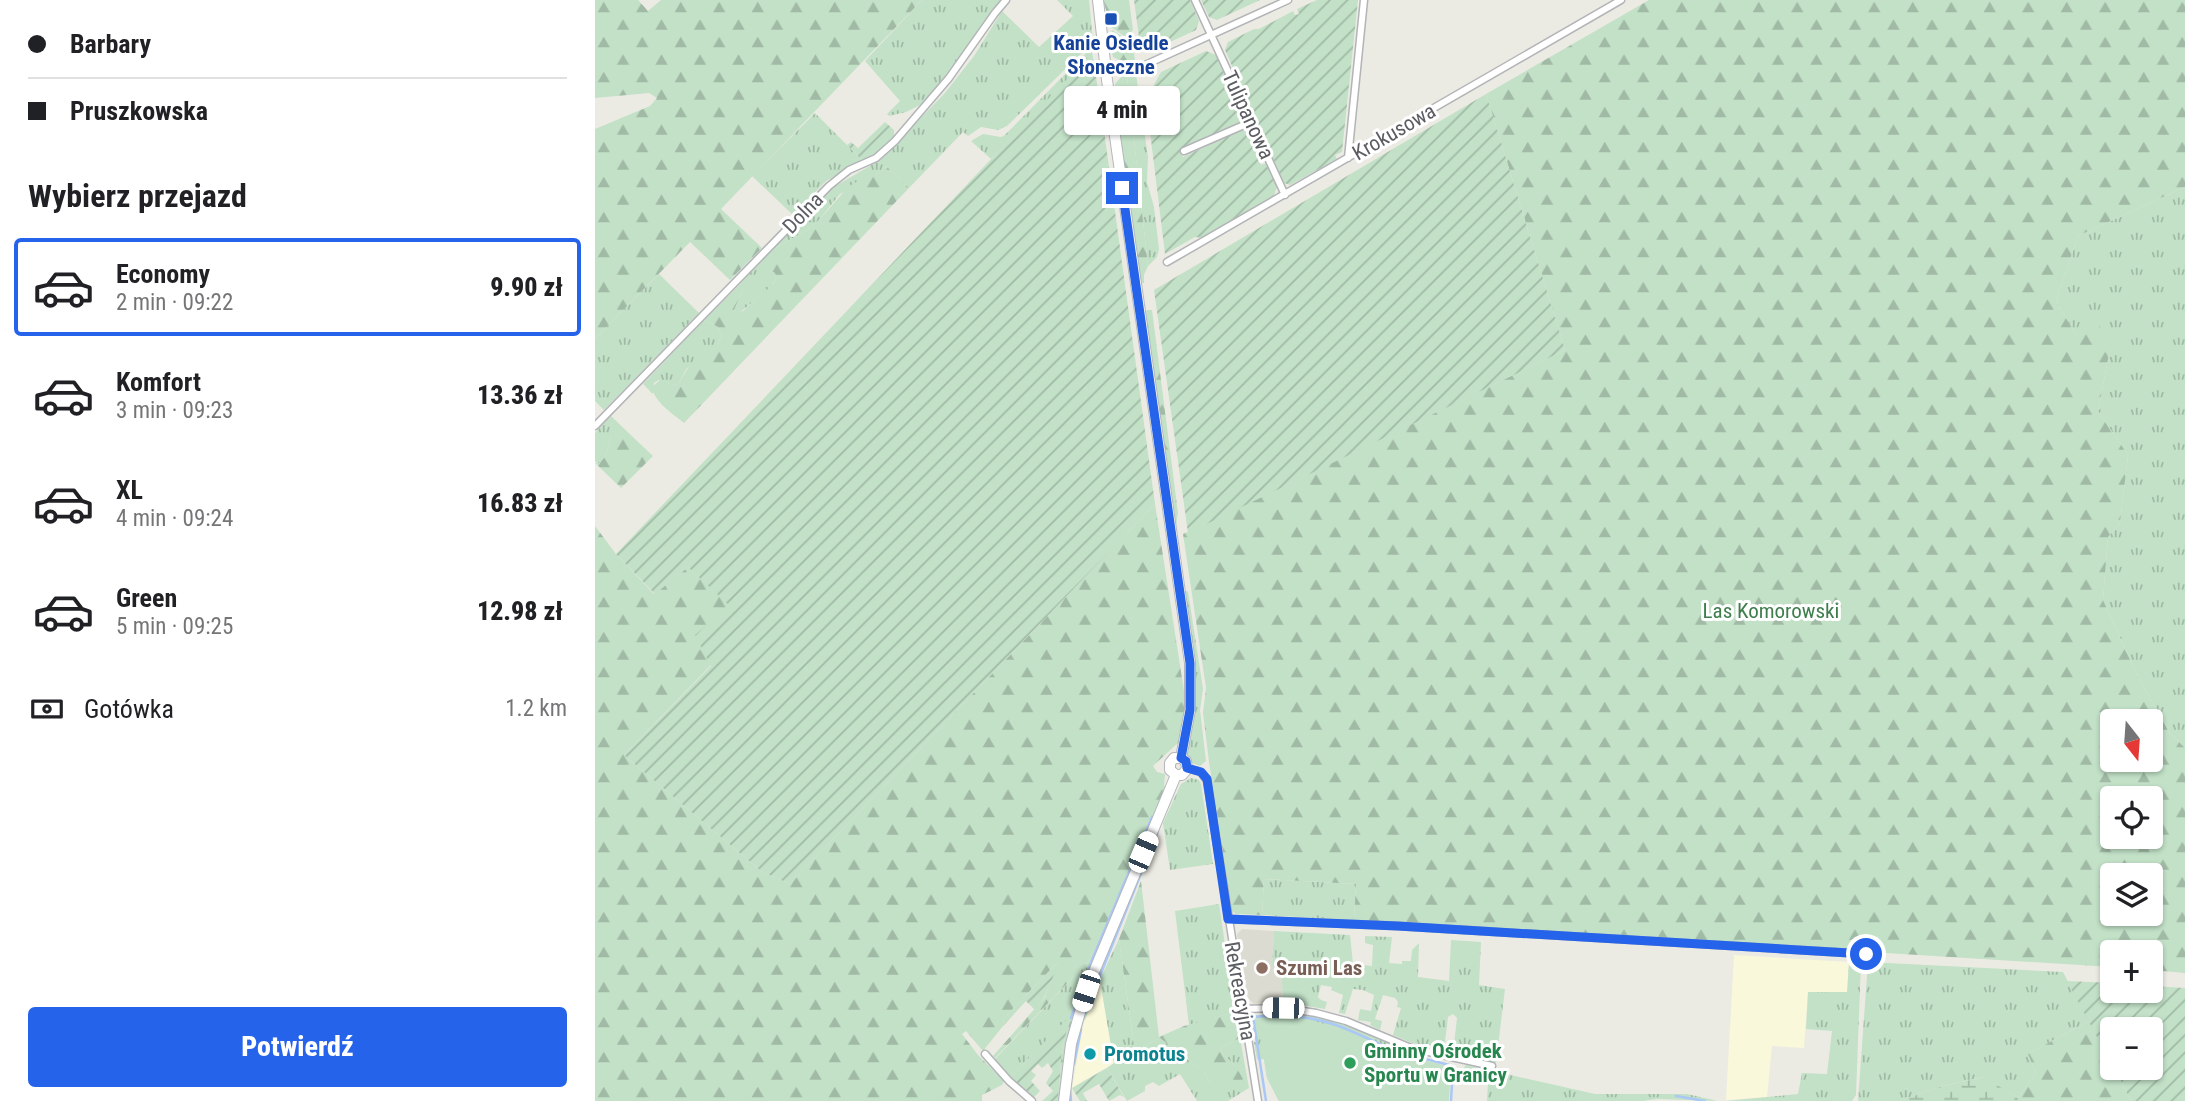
<!DOCTYPE html>
<html lang="pl">
<head>
<meta charset="utf-8">
<style>
	:root { --surface:#fff; --page:#f6f6f6; --text:#202124; --muted:#757577; --line:#e0e0e0; --accent:#2563eb }
	body { margin:0; font-family:"Roboto Condensed",sans-serif; background:var(--page); color:var(--text); height:100vh; display:flex; flex-direction:column; font-size:26px; white-space:nowrap }
	* { box-sizing:border-box; margin:0 }
	p { font-size:23px; color:var(--muted) }
	.icon { flex:none; width:38px; height:38px; fill:none; stroke:currentColor; stroke-width:2; stroke-linecap:round; stroke-linejoin:round }
	.map { position:relative; flex:1; overflow:hidden }
	.details { display:flex; flex-direction:column; background:var(--surface); width:595px }
	.details>* { flex:none }
	.guide { display:grid; align-content:center; height:154px; padding:0 28px; background:var(--surface) }
	.needle { width:46px; rotate:163deg }
	.tools { position:absolute; left:1505px; top:709px; display:grid; gap:14px }
	.tools a { display:grid; place-items:center; width:63px; height:63px; border-radius:7px; background:var(--surface); box-shadow:0 2px 5px #0004; font-size:35px }
	.end { position:absolute; width:32px; height:32px; margin:-16px; border:9px solid #2563eb; background:#fff; box-shadow:0 0 0 4px #fff }
	.from { border-radius:50% }
	.bubble { position:absolute; height:49px; border-radius:7px; background:var(--surface); box-shadow:0 2px 5px #0004; font-size:23px; font-weight:800; line-height:49px; text-align:center }
	.car { position:absolute; width:21px; height:42px; margin:-21px -10px; border-radius:9px; box-shadow:0 0 5px 2px #0007; background:linear-gradient(#fff 24%,#345 0 40%,#fff 0 76%,#345 0 86%,#fff 0) }
	.guide b { display:flex; align-items:center; gap:24px; height:66px; font-size:26px }
	.guide b+b { border-top:2px solid var(--line) }
	.guide i { width:18px; height:18px; background:var(--text) }
	ul { padding:0; list-style:none }
	li { display:flex; align-items:center; gap:21px; height:98px; margin:0 14px 10px; padding:0 14px; border:4px solid transparent; border-radius:7px }
	li div { flex:1 }
	li b { display:block; font-size:26px }
	li em { font-style:normal; font-weight:800 }
	li.selected { border-color:var(--accent) }
	li>.icon { width:63px; height:63px; stroke-width:1.5 }
	h2 { padding:0 28px; font-size:32px; line-height:84px }
	.pay { display:flex; align-items:center; gap:18px; height:77px; padding:0 28px; font-size:26px }
	.pay p { margin-inline-start:auto }
	.action { display:flex; gap:14px; margin-top:auto; padding:14px 28px }
	.action a { flex:1; height:80px; border-radius:7px; background:var(--accent); color:#fff; font-size:28px; font-weight:800; line-height:80px; text-align:center }
	main { display:flex; flex:1; min-height:0 }
	.map>svg:first-child { display:block }
</style>
</head>
<body>
<main>
<section class="details">
<div class="guide">
<b><i class="from"></i>Barbary</b>
<b><i></i>Pruszkowska</b>
</div>
<h2>Wybierz przejazd</h2>
<ul>
<li class="selected"><svg class="icon" aria-label="car" viewBox="0 0 24 24"><path d="M5 17H2v-5l4-1 3-4h7l3 4 3 1v5h-3M9 17h6M6 11h13"/><circle cx="7" cy="17" r="2"/><circle cx="17" cy="17" r="2"/></svg><div><b>Economy</b><p>2 min · 09:22</p></div><em>9.90 zł</em></li>
<li><svg class="icon" aria-label="car" viewBox="0 0 24 24"><path d="M5 17H2v-5l4-1 3-4h7l3 4 3 1v5h-3M9 17h6M6 11h13"/><circle cx="7" cy="17" r="2"/><circle cx="17" cy="17" r="2"/></svg><div><b>Komfort</b><p>3 min · 09:23</p></div><em>13.36 zł</em></li>
<li><svg class="icon" aria-label="car" viewBox="0 0 24 24"><path d="M5 17H2v-5l4-1 3-4h7l3 4 3 1v5h-3M9 17h6M6 11h13"/><circle cx="7" cy="17" r="2"/><circle cx="17" cy="17" r="2"/></svg><div><b>XL</b><p>4 min · 09:24</p></div><em>16.83 zł</em></li>
<li><svg class="icon" aria-label="car" viewBox="0 0 24 24"><path d="M5 17H2v-5l4-1 3-4h7l3 4 3 1v5h-3M9 17h6M6 11h13"/><circle cx="7" cy="17" r="2"/><circle cx="17" cy="17" r="2"/></svg><div><b>Green</b><p>5 min · 09:25</p></div><em>12.98 zł</em></li>
</ul>
<div class="pay"><svg class="icon" aria-label="cash" viewBox="0 0 24 24"><path d="M3 7h18v10H3z"/><circle cx="12" cy="12" r="2"/></svg>Gotówka<p>1.2 km</p></div>
<div class="action"><a>Potwierdź</a></div>
</section>
<div class="map">
<svg width="1590" height="1101" viewBox="0 0 1590 1101">
	<defs>
		<pattern id="grass-tufts" width="24" height="20" patternUnits="userSpaceOnUse" patternTransform="scale(1.75)"><rect width="24" height="20" fill="#c2e1c7"/><path d="M3 7l-1-3M5 7V3M7 7l1-3M15 17l-1-3M17 17v-4M19 17l1-3" fill="none" stroke="#a1baa5"/></pattern>
		<pattern id="forest-firs" width="22" height="20" patternUnits="userSpaceOnUse" patternTransform="scale(1.75)"><rect width="22" height="20" fill="#c2e1c7"/><path d="M5 1l3.5 6h-7zM16 11l3.5 6h-7z" fill="#a1baa5"/></pattern>
		<pattern id="wetland-marsh" width="20" height="14" patternUnits="userSpaceOnUse" patternTransform="scale(1.75)"><rect width="20" height="14" fill="#c2e1c7"/><path d="M1 5h8M5 5V1M11 12h8M15 12V8" fill="none" stroke="#a1baa5"/></pattern>
		<pattern id="garden-furrows" width="10" height="10" patternUnits="userSpaceOnUse" patternTransform="scale(1.75)"><rect width="10" height="10" fill="#c2e1c7"/><path d="M-1 1l2-2M0 10L10 0M9 11l2-2" fill="none" stroke="#a1baa5"/></pattern>
	</defs>
	<rect width="100%" height="100%" fill="#ecebe3"/>
	<path fill="#f9f8da" d="M1139,955L1254,962L1253,993L1213,992L1209,1048L1177,1046L1172,1097L1131,1100Z
		M505,980L519,1063L477,1088L488,1026Z"/>
	<path fill="#dbdbd1" d="M647,929L679,931L677,965L686,964L688,1002L659,1004L653,998L642,934Z"/>
	<path fill="url(#grass-tufts)" d="M327,0H408L329,103L311,112L294,116L292,114L305,101L270,61Z
		M462,0H494L498,42L412,126L403,130L386,127L373,136L368,132L314,188L291,166L281,175L245,194L223,221L209,232L174,252L237,188L285,160L349,94L379,56L407,11L444,47L478,16Z
		M496,48L498,58H493L396,159L376,141L388,134L406,137L410,135Z
		M541,74L553,157L552,182L559,207L564,249L562,257L553,266L532,76Z
		M220,113L268,161L231,181L198,215L157,176Z
		M1590,187V748L1574,732L1541,673L1508,600L1513,537L1525,523L1533,455L1503,411L1515,349L1482,337L1461,301L1483,236Z
		M157,270H174L180,273L181,279L174,289L143,314L139,310L148,289L144,285Z
		M64,274L104,313L9,410L0,401V339Z
		M109,320L123,327L126,336L122,347L92,368L83,384L78,385L64,380L59,383L58,394L48,384Z
		M16,416L41,440L16,437L10,457L4,463L0,462V433Z
		M593,591L608,689L605,710L611,761L605,766L597,763L592,754L599,718L600,686L588,592Z
		M596,778L604,780L606,784L618,864L575,870L568,823L586,784Z
		M669,879L761,884L759,920L667,915Z
		M624,904L640,1012L594,1025L580,911Z
		M519,905L522,906L492,979L466,1101H463L467,1050L474,1018L415,1077L400,1059L494,961Z
		M679,931L755,935L758,964L777,966L778,945L770,943V936L797,937L794,963L807,964V961H816L817,950L824,943L823,977L854,981L856,940L886,942L884,985L910,989L901,1063L858,1053L862,1018L858,1014L853,1017L849,1050L817,1043L798,1035L806,1008L802,1007L803,1002L800,998L788,995L780,1019L787,1021L785,1030L775,1025L776,1022L763,1020L765,1009L776,1011L779,995L768,990L758,989L750,1014L744,1013L748,995L736,990L737,987L726,985L723,997L726,1000L732,1002L730,1009L688,1002L686,964L677,966Z
		M524,939L540,1051L565,1038L610,1073L615,1083L641,1067L625,1051L628,1047L645,1038L654,1088L633,1101H602L585,1074L564,1086L558,1082L550,1086V1091L532,1101L512,1068L519,1063L505,981L490,1020L486,1017L500,978L505,979Z
		M1254,962H1266L1261,1095L1257,1101H1131L1203,1094L1207,1073L1232,1074L1237,1031L1211,1029L1213,992H1252Z
		M1273,962L1468,972L1494,1021L1433,1054L1441,1073L1423,1098L1388,1077L1348,1086L1304,1101H1263Z
		M659,1012L660,1015L706,1014L720,1016L750,1025L810,1050L807,1058L684,1101L672,1078L669,1059L662,1060L659,1042H662L661,1036H658L654,1016Z
		M871,1065L1000,1094H1092L1123,1101L1062,1099L1048,1101H892L893,1082H887V1076L873,1073L869,1068Z"/>
	<path fill="url(#forest-firs)" fill-rule="evenodd" d="M0,0H43L53,11L66,0H327L126,209L167,248L135,280L95,242L0,339V129L55,106L62,98L54,93L0,98Z
		M508,0H534L538,30L535,33L540,44L515,26L516,17L513,16Z
		M1054,0H1590V187L1483,236L1461,301L1482,337L1503,322L1515,349L1503,411L1533,455L1525,523L1513,537L1508,600L1541,673L1574,732L1590,748V973L1556,970V952H1517V967L759,920L761,884L669,879L667,915L641,914L637,911L614,762L608,713L611,688L588,534L970,350L891,94ZM1517,721H1556V760H1517ZM1517,798H1556V836H1517ZM1517,875H1556V914H1517Z
		M517,30C531,37 539,46 540,60L526,61L518,57L514,38H516Z
		M532,76L553,266L549,275V283L544,281L523,137L520,84L526,77Z
		M291,166L314,188L89,423C78,414 59,402 57,387L65,380L78,385L83,384L96,363L122,347L126,336L123,327L109,320L144,285L148,286V289L139,310L143,313L148,311L178,284L181,279L180,273L174,270H157L174,252L209,232L223,221L253,187L268,178L281,175Z
		M552,310H557L583,513L581,526L575,518L548,314Z
		M26,432L41,440L58,456L26,488L0,463H4L10,457L16,437Z
		M560,504L591,704L584,742L558,766L562,772L570,774L569,786L571,787L558,820L494,961L400,1058L398,1056L450,997L463,962L409,1018L408,1026L388,1051L371,1031L367,1034L383,1055L409,1081L407,1085L387,1095V1101H0V526L21,554L59,594L93,567L136,606L116,665L29,755L166,871L195,884Z
		M546,881L564,1037L589,1026L640,1012L645,1038L628,1047L625,1051L641,1067L648,1079L643,1085L620,1086L615,1083L610,1073L565,1038L540,1051L524,939Z
		M1494,1021L1536,1101H1423V1098L1441,1073L1433,1054Z"/>
	<path fill="url(#wetland-marsh)" d="M1389,1077L1423,1098V1101H1304L1348,1086Z"/>
	<path fill="url(#garden-furrows)" d="M539,0H595L604,21L601,30L560,49L546,52Z
		M606,0H665L622,20L614,17Z
		M722,0H763L747,152L740,155L742,159L695,185L689,183L630,50L633,42L659,29H664L698,11L700,15L704,14L702,9Z
		M611,51L621,55L648,115L644,124L585,150L588,157L648,129L656,131L668,158L664,160L666,165L671,163L682,187L678,197L608,238L600,237L570,254L551,99L566,72Z
		M493,57L498,58L506,109L560,504L195,884L166,871L29,755L116,666L100,635L135,606L93,567L60,594L21,554Z
		M891,94L970,350L593,533L559,290Z
		M290,122L299,130V137L281,153L268,161L252,145L256,142L263,148Z
		M465,960L450,996L440,1010L431,1001L408,1026L409,1018Z
		M1472,981L1517,983V990H1556V986L1590,988V1101H1536L1519,1068H1556V1029H1517V1065Z
		M473,1018H475L467,1049L463,1101H447L458,1091L451,1083L458,1071L453,1063L447,1068L443,1064L436,1071L441,1075L436,1081L445,1091L439,1097L415,1077Z
		M512,1068L529,1097L525,1095L514,1101L504,1084L488,1093L492,1101H485L477,1088Z"/>
	<path fill="#c2e1c7" d="M662,1018H695L716,1020L742,1028L797,1052L856,1067L854,1101H684L672,1078Z"/>
	<g fill="none" stroke-linecap="round" stroke-linejoin="round">
		<path stroke="#aac7f5" stroke-width="2.5" d="M490,1013L563,831
			M476,1018L497,960L557,817
			M811,1054L858,1066L856,1101
			M479,1064L486,1029
			M475,1088L476,1101
			M1081,1096L1110,1101
			M671,1101L658,1017C686,1014 715,1016 741,1025C764,1033 785,1046 808,1053"/>
		<g stroke="#b3b4b8" stroke-width="9">
			<path id="street" d="M600,0L690,195
				M550,65L693,0
				M589,151L656,122
				M753,158L769,0
				M572,262L1026,0
				M0,426L234,186L254,170L281,158L300,141L354,78L400,13L411,0
				M592,768L606,772L612,781L663,1101
				M633,919L803,926L1271,954
				M648,1009L689,1008L721,1013L751,1021L816,1048L897,1066
				M390,1054L414,1081L437,1101"/>
		</g>
		<g stroke="#b4b6bb" stroke-width="12">
			<path id="secondary" d="M503,0L512,80L595,663V710L586,758
				M581,775H587L592,769L591,761L586,758
				M581,775L575,770V763L579,758H586
				M469,1101L476,1044L491,991L581,775"/>
		</g>
		<use href="#street" stroke="#fff" stroke-width="6"/>
		<use href="#secondary" stroke="#fff" stroke-width="10"/>
	</g>
	<g fill="none" stroke-linecap="round" stroke-linejoin="round">
		<path stroke="#2563eb" stroke-width="9" d="M527,188L595,663V710L586,758L591,761L592,768L606,772L612,779L633,919L803,926L1271,954"/>
	</g>
	<rect fill="#1a4fb4" stroke="#fff" stroke-width="2.5" x="509" y="12" width="14" height="14" rx="3.5"/>
	<circle fill="#8d6e63" stroke="#fff" stroke-width="2.5" cx="667" cy="968" r="7"/>
	<circle fill="#0f9aa8" stroke="#fff" stroke-width="2.5" cx="495" cy="1054" r="7"/>
	<circle fill="#2e9e5b" stroke="#fff" stroke-width="2.5" cx="755" cy="1063" r="7"/>
	<g text-anchor="middle" stroke-width="6" stroke-linejoin="round" paint-order="stroke">
		<g font-size="21" font-weight="bold" fill="#164399" stroke="#fff">
			<text x="516" y="50">Kanie Osiedle<tspan x="516" dy="24">Słoneczne</tspan></text>
		</g>
		<g font-size="21" fill="#5b5d62" stroke="#fff">
			<text transform="translate(653 115) rotate(65)" y="7">Tulipanowa</text>
			<text transform="translate(799 132) rotate(-30)" y="7">Krokusowa</text>
			<text transform="translate(208 213) rotate(-46)" y="7">Dolna</text>
			<text transform="translate(645 991) rotate(80)" y="7">Rekreacyjna</text>
		</g>
		<g font-size="21" fill="#3e7e4c" stroke="#fff">
			<text x="1176" y="618">Las Komorowski</text>
		</g>
		<g font-size="21" font-weight="bold" fill="#785e54" stroke="#fff" text-anchor="start">
			<text x="681" y="975">Szumi Las</text>
		</g>
		<g font-size="21" font-weight="bold" fill="#27864d" stroke="#fff" text-anchor="start">
			<text x="769" y="1058">Gminny Ośrodek<tspan x="769" dy="24">Sportu w Granicy</tspan></text>
		</g>
		<g font-size="21" font-weight="bold" fill="#0d838f" stroke="#fff" text-anchor="start">
			<text x="509" y="1061">Promotus</text>
		</g>
	</g>
</svg>
<div class="tools">
<a><svg class="needle" viewBox="-14 -14 28 28"><path d="M0-13l5 13h-10z" fill="#e53935"/><path d="M0 13l5-13h-10z" fill="#757577"/></svg></a>
<a><svg class="icon" aria-label="locate" viewBox="0 0 24 24"><circle cx="12" cy="12" r="6"/><path d="M12 2v4M12 18v4M2 12h4M18 12h4"/></svg></a>
<a><svg class="icon" aria-label="layers" viewBox="0 0 24 24"><path d="M12 4l9 5-9 5-9-5zM3 14l9 5 9-5"/></svg></a>
<a>+</a>
<a>−</a>
</div>
<i class="end from" style="left:1271px;top:954px"></i>
<i class="end" style="left:527px;top:188px"></i>
<div class="bubble" style="left:469px;top:86px;width:116px">4 min</div>
<i class="car" style="left:548px;top:852px;rotate:23deg"></i>
<i class="car" style="left:491px;top:991px;rotate:198deg"></i>
<i class="car" style="left:688px;top:1008px;rotate:271deg"></i>
</div>
</main>
</body>
</html>
